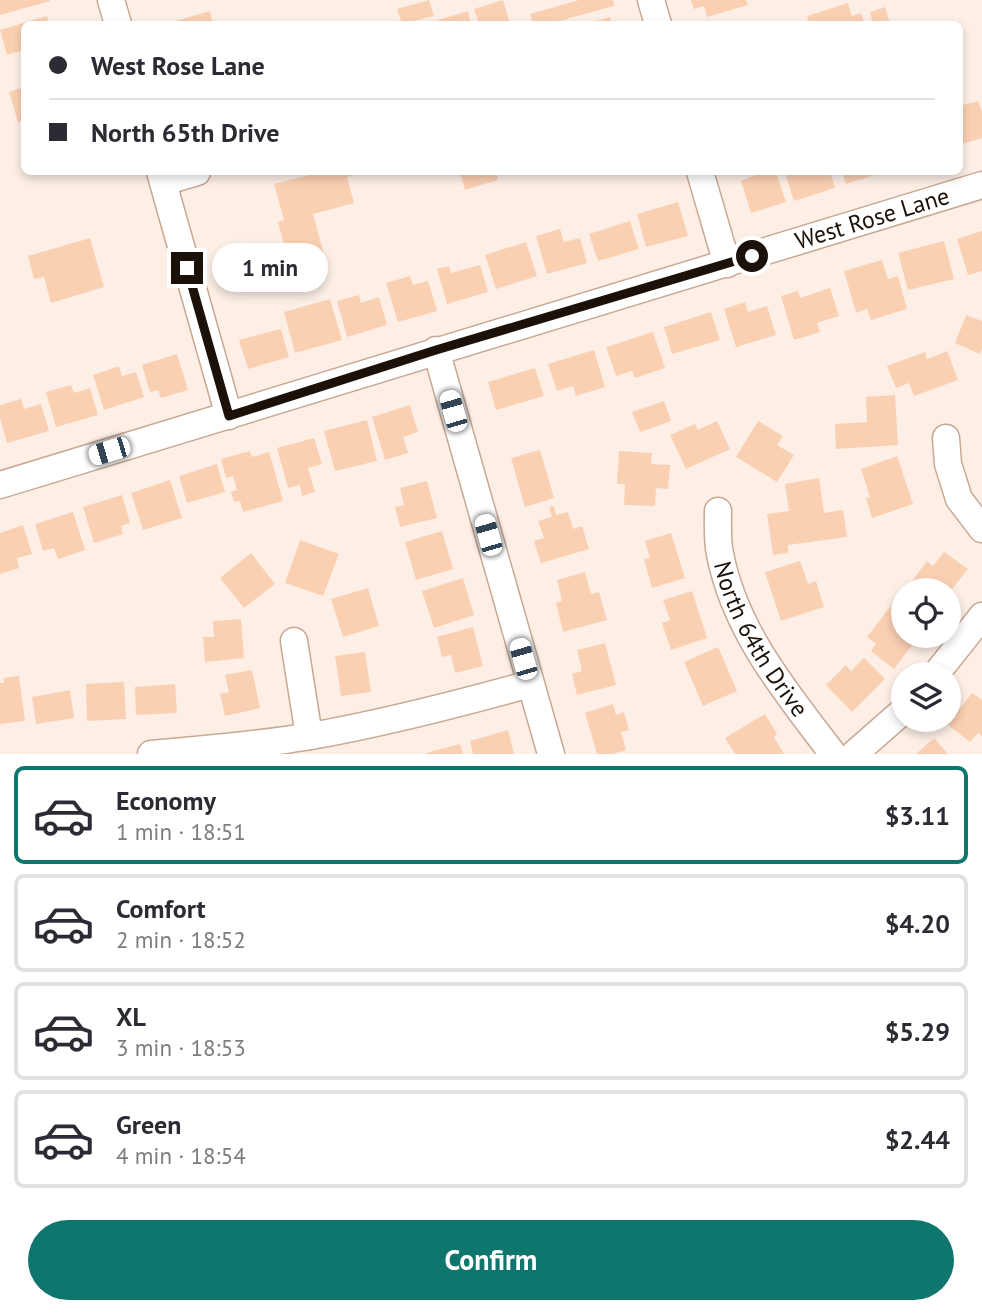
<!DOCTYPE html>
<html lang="en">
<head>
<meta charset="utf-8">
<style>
	:root { --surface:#fff; --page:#f7f7f7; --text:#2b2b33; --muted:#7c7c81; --line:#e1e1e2; --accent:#0f766e }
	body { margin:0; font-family:"PT Sans",sans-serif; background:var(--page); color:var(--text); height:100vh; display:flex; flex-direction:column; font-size:26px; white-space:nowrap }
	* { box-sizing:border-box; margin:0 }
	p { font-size:23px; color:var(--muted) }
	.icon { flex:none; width:38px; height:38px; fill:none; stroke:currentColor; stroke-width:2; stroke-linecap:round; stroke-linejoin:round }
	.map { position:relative; height:754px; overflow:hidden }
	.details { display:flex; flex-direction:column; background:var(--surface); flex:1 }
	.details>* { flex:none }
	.banner { position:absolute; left:21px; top:21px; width:942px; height:154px; border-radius:10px; box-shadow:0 4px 10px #0003; display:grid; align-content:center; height:154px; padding:0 28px; background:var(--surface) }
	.controls { position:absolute; left:891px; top:578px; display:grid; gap:14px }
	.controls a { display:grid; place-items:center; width:70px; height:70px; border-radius:50%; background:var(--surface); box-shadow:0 4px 10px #0003; font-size:35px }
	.end { position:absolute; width:32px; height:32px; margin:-16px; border:9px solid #1c1109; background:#fff; box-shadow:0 0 0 4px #fff }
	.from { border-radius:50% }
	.bubble { position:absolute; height:49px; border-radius:24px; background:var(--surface); box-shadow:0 4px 10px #0003; font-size:23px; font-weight:700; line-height:49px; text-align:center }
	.car { position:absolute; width:21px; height:42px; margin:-21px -10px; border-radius:9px; box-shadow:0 0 5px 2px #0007; background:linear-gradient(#fff 24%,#345 0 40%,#fff 0 76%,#345 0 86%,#fff 0) }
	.banner b { display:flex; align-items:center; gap:24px; height:66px; font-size:26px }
	.banner b+b { border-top:2px solid var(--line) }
	.banner i { width:18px; height:18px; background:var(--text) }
	ul { padding:12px 0 0; list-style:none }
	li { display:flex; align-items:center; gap:21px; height:98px; margin:0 14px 10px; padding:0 14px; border:4px solid var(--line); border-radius:10px }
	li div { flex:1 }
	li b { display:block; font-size:26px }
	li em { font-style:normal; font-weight:700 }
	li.selected { border-color:var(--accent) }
	li>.icon { width:63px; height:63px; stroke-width:1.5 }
	.cta { display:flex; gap:14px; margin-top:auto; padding:14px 28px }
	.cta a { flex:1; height:80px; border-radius:42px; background:var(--accent); color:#fff; font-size:28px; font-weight:700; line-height:80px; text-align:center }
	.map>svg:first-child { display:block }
</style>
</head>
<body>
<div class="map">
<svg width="982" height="754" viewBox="0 0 982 754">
	<rect width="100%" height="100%" fill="#fdefe6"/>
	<path fill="#fad0b3" d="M0,0H50V1L0,15Z
		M429,0L434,16L402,24L397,9Z
		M503,0L510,24H479L474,9Z
		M579,0H613L614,6L548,24H533L530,14Z
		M691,0H746L748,5L707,17L704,6L694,9Z
		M848,3L852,16L861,13L865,24H810L807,16Z
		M885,7L890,24H873L870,12Z
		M210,11L213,24H165Z
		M468,11L471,24H439L438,20Z
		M47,16L49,24H24V50L7,55L0,30Z
		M610,17L612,24H586Z
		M24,87V120L18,122L9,92Z
		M978,101L982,112V138L959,145V106Z
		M322,172H364L347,177L354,203L313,214L327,265L292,275L278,222L284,220L274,184Z
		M460,172H496L498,180L465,190Z
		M763,172H776L786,202L751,213L741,181Z
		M791,172H830L835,188L794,201L785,173Z
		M842,172H884L846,184Z
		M678,202L688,236L646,247L637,214Z
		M630,221L639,249L598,261L589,234Z
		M560,229L564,242L580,238L587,263L547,274L536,236Z
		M982,231V271L968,275L957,239Z
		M90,238L104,287L51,303L44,277L34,279L28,256Z
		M944,241L954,279L908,290L898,253Z
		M526,242L537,276L496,289L485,255Z
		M882,260L888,279L898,276L907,309L871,320L867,309L856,313L844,271Z
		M480,265L488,292L447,304L437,269L449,266L451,273Z
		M410,276L413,285L428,281L437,311L398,322L386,283Z
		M830,288L839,316L817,323L820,332L794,340L781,296L798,291L800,298Z
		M359,295L361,303L379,297L387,325L347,337L337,301Z
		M330,299L342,340L295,353L284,312Z
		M745,302L748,312L767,306L776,335L736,347L724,309Z
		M711,312L720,340L672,354L664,327Z
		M966,315L982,321V348L980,354L955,343Z
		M281,329L289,357L248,369L239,340Z
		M653,332L665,368L635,378L632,371L616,376L606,347Z
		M594,350L605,387L576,396L573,386L557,391L548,364Z
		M947,351L958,380L914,396L909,383L896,388L887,366L925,352L927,359Z
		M177,354L188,390L161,398L158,390L150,392L142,365Z
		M119,366L122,376L136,372L144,397L104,410L93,375Z
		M535,368L544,396L496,410L488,382Z
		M71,385L74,393L90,388L98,415L56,427L46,392Z
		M895,395L898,445L836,449L835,424L867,422L866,397Z
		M21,399L24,409L41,404L49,431L7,443L0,418V405Z
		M664,401L671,421L640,432L632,412Z
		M410,405L418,432L403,437L408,453L385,460L372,417Z
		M367,420L377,461L335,471L324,431Z
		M717,421L730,449L686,469L670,435L695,424L698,430Z
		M758,421L783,436L777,445L794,455L777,482L736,457Z
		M314,438L322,464L308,468L315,492L302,496L300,485L288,488L277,448Z
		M540,450L554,498L525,507L511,458Z
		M250,451L252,457L269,452L283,501L243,512L240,501L234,502L231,492L237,490L233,476L226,478L221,459Z
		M619,451L652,453L651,464L670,465L668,489L656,488L655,506L624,505L625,484H617Z
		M897,456L913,504L872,518L866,498L870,497L861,469Z
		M217,464L225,492L187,503L179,476Z
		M819,478L824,513L843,510L847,537L788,545V553L773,555L767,514L789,511L785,484Z
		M170,480L182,518L143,530L131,493Z
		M427,481L437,518L400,527L395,507L404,505L400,488Z
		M122,495L130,523L121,526L123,534L94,543L83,507Z
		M554,506L556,515L568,512L573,529L582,526L589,549L541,563L534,541L544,538L538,521L552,517L549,507Z
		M73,512L85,550L58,559L54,548L43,551L35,524Z
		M23,525L32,554L17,558L19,568L0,574V533Z
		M442,531L453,569L416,580L405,542Z
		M671,533L685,578L652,588L644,559L650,558L645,541Z
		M300,540L339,554L323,596L285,583Z
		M944,552L968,569L948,594V590H916L909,585L927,561L933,566Z
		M251,553L275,584L244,608L220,578Z
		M800,561L808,584L816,581L824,607L781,621L765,572Z
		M585,572L591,594L599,592L607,620L563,632L556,603L562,601L557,580Z
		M463,578L474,615L434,628L422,591Z
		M368,588L379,626L343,637L331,599Z
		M692,591L707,638L671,650L662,623L670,620L663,600Z
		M896,599L903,604V635H920L894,669L871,651L876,644L867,637Z
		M241,619L244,658L205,662L203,637H214L213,621Z
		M473,627L483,666L455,673L451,655L442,657L437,637Z
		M605,643L616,685L577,695L572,674L582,671L577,650Z
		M718,647L737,691L703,706L684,662Z
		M365,652L371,692L341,696L335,656Z
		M864,658L885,679L852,712L826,685L846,665L851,671Z
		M252,670L260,708L225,716L220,694L229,692L225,675Z
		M19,676L25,721L0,724V683H4L3,678Z
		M124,682L126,719L87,721L86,684Z
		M175,684L177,713L136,715L135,687Z
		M70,690L74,718L36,724L32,697Z
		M972,693L982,700V736L978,733L970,742L947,724Z
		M613,704L616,715L624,712L629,730L621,732L626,750L613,754H597L585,713Z
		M765,714L777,734L774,737L784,754H735L725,738Z
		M508,730L514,754H473L470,741Z
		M934,738L948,754H916Z
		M460,744L463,754H427L426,753Z"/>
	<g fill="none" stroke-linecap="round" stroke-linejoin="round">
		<g stroke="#c8a893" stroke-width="29">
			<g id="minor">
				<path d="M111,0L118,24"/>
				<path d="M651,0L658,24"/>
				<path d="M160,172L229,416"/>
				<path d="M700,172L727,264"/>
				<path d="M163,182L197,172"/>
				<path d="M436,350L551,754"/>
				<path d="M946,438L948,464L959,499L982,529"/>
				<path id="s1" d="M0,485L982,185"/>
				<path id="s2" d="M718,511C718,525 717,541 720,554C735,632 787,693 833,754"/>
				<path d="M294,641L309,736"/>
				<path d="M936,674L982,616"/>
				<path d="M151,754C204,749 258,745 311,736C385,723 458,704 530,684"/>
				<path d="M854,754L903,711"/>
			</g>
		</g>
		<use href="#minor" stroke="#fff" stroke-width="26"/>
	</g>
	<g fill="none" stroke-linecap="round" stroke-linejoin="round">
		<path stroke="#1c1109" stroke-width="9" d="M187,268L229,416L436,350L752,256"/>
	</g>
	<g text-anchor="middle" stroke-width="7" stroke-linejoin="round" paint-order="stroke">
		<g font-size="24" fill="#1c1109" stroke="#fff">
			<text dy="8" stroke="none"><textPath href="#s1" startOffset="912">West Rose Lane</textPath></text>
			<text dy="8" stroke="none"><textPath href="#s2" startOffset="138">North 64th Drive</textPath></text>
		</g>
	</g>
</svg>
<div class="controls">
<a><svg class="icon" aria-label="locate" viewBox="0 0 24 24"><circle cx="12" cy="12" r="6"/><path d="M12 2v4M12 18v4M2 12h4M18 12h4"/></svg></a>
<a><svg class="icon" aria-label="layers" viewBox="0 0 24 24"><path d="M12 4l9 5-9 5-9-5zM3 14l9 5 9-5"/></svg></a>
</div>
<i class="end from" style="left:752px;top:256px"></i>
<i class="end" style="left:187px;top:268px"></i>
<div class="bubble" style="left:212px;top:243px;width:116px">1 min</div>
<i class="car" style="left:453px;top:411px;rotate:344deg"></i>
<i class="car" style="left:109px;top:451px;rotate:253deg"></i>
<i class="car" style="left:488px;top:535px;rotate:344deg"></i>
<i class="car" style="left:523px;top:659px;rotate:344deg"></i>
<div class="banner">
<b><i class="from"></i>West Rose Lane</b>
<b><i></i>North 65th Drive</b>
</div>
</div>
<section class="details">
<ul>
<li class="selected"><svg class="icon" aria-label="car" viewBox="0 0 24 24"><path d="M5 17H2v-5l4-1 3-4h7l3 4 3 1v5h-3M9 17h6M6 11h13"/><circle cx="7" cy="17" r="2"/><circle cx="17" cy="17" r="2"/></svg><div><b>Economy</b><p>1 min · 18:51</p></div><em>$3.11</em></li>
<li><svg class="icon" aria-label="car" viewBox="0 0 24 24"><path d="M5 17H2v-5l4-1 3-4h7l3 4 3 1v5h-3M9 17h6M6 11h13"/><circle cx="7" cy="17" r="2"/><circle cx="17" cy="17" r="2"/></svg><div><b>Comfort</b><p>2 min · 18:52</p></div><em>$4.20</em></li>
<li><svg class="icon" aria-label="car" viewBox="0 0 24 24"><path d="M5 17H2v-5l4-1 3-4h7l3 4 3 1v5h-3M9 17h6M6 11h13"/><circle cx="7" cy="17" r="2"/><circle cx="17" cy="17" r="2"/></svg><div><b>XL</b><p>3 min · 18:53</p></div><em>$5.29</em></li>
<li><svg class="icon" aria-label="car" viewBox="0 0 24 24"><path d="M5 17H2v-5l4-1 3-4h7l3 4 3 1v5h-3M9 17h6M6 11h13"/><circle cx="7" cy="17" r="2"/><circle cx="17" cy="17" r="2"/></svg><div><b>Green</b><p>4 min · 18:54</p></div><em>$2.44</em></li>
</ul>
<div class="cta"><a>Confirm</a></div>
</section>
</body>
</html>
